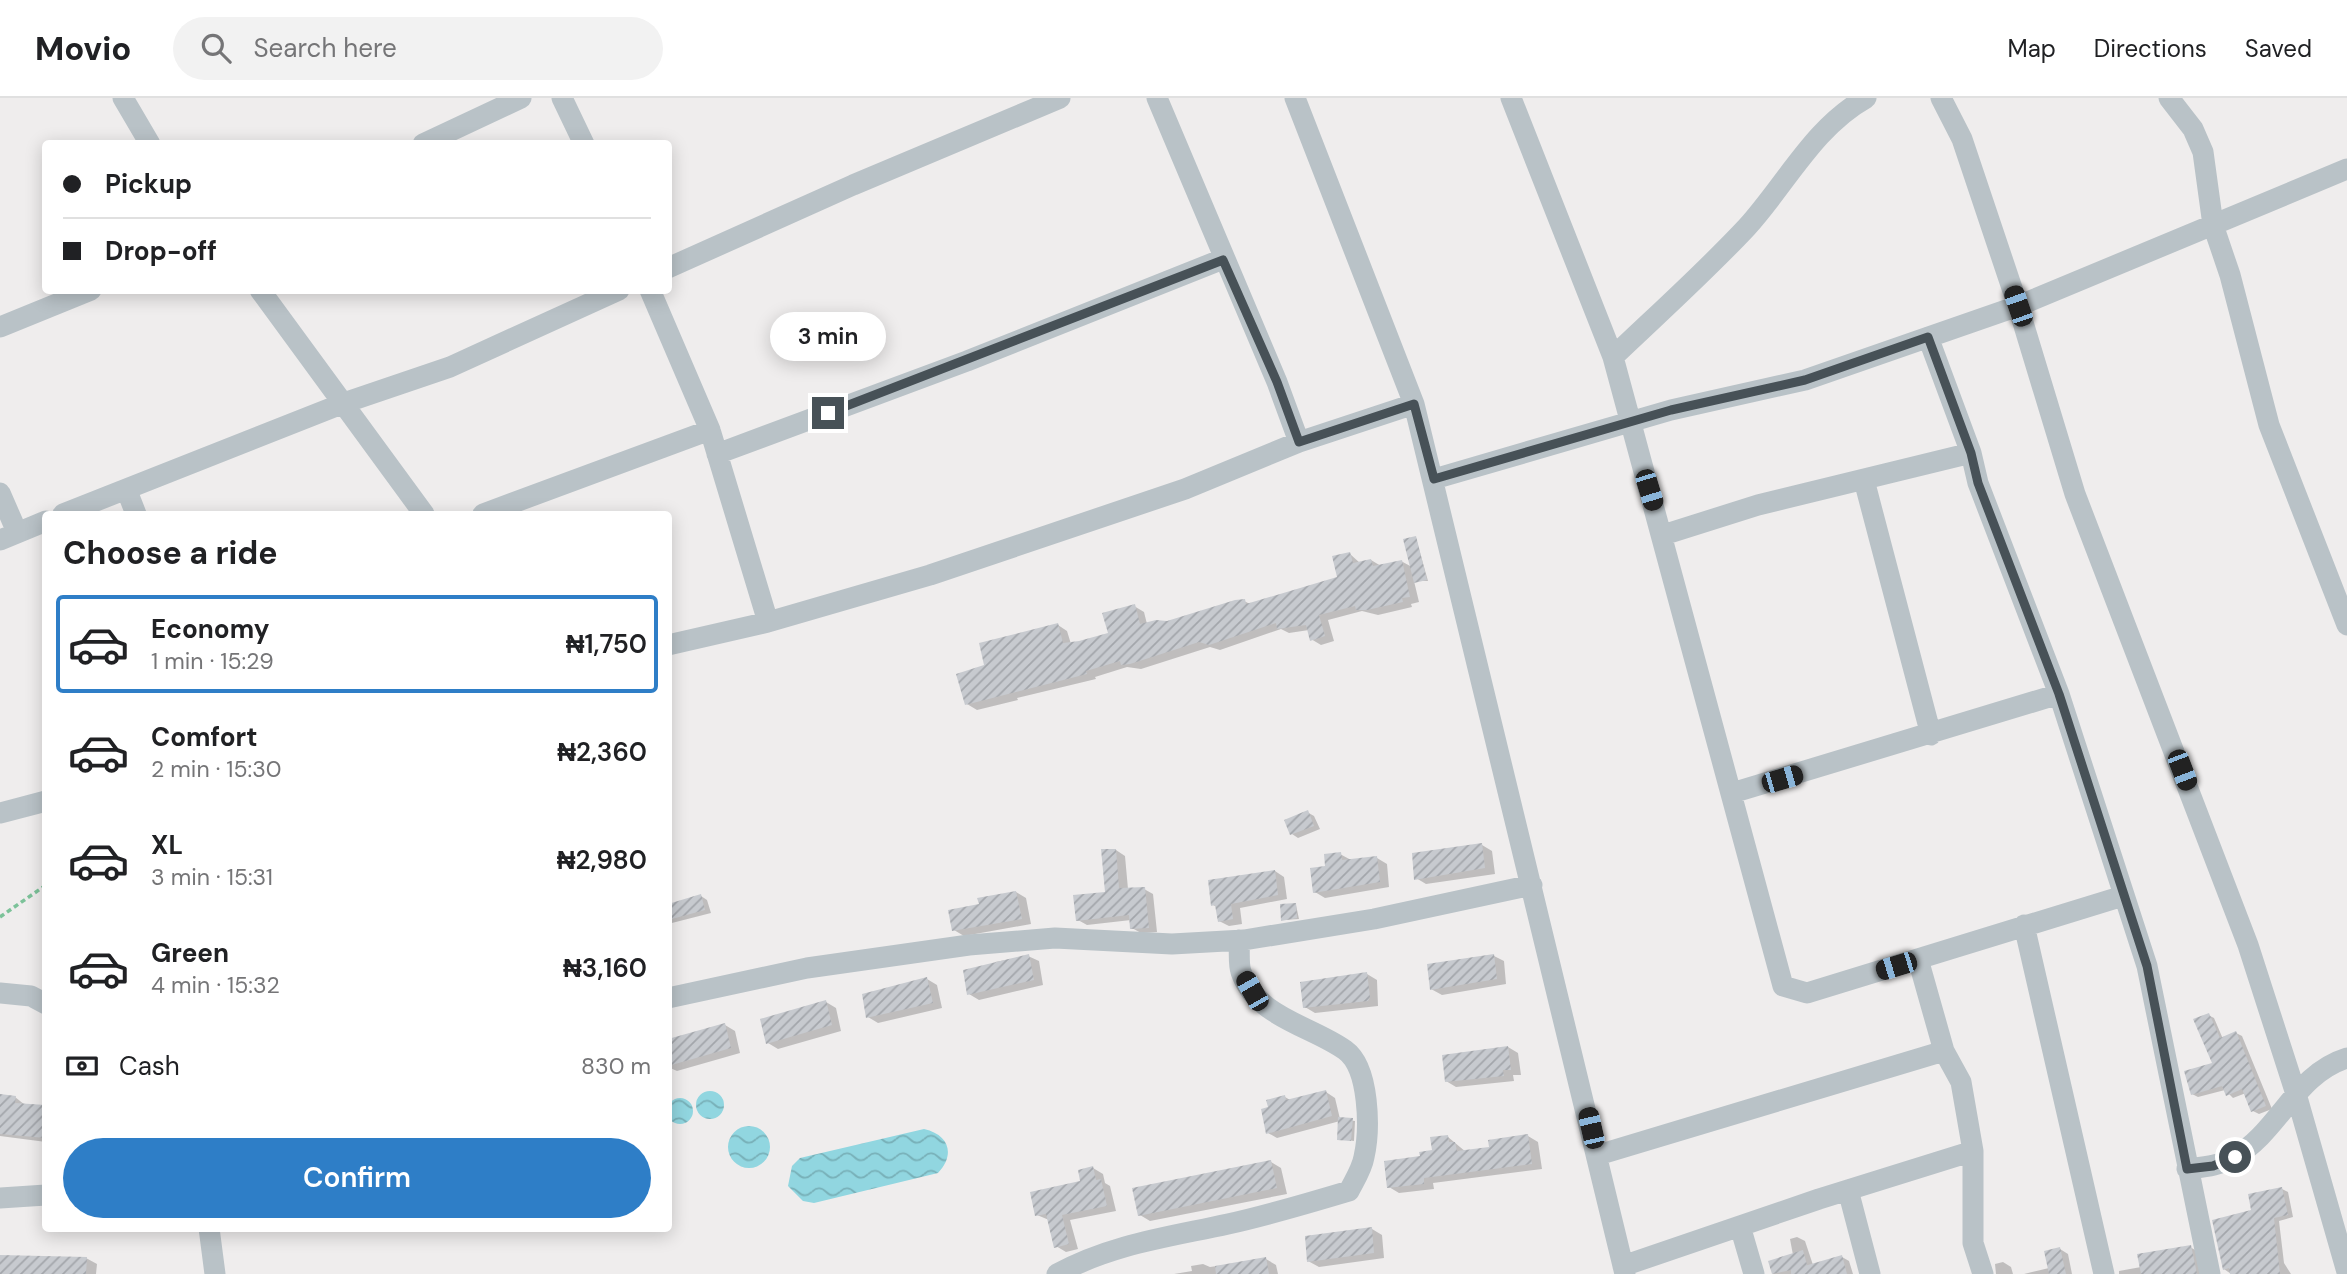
<!DOCTYPE html>
<html lang="en">
<head>
<meta charset="utf-8">
<style>
	:root { --surface:#fff; --page:#f2f2f2; --text:#202124; --muted:#757577; --line:#e0e0e0; --accent:#2e7ec7 }
	body { margin:0; font-family:"DM Sans",sans-serif; background:var(--page); color:var(--text); height:100vh; display:flex; flex-direction:column; font-size:26px; white-space:nowrap }
	* { box-sizing:border-box; margin:0 }
	p { font-size:23px; color:var(--muted) }
	.icon { flex:none; width:38px; height:38px; fill:none; stroke:currentColor; stroke-width:2; stroke-linecap:round; stroke-linejoin:round }
	.map { position:relative; flex:1; overflow:hidden }
	.sheet { position:absolute; left:42px; top:413px; width:630px; height:721px; display:flex; flex-direction:column; background:var(--surface); border-radius:7px; box-shadow:0 4px 18px #0003 }
	.sheet>* { flex:none }
	.banner { position:absolute; left:42px; top:42px; width:630px; height:154px; border-radius:7px; box-shadow:0 4px 18px #0003; display:grid; align-content:center; height:154px; padding:0 21px; background:var(--surface) }
	.end { position:absolute; width:32px; height:32px; margin:-16px; border:9px solid #475157; background:#fff; box-shadow:0 0 0 4px #fff }
	.from { border-radius:50% }
	.bubble { position:absolute; height:49px; border-radius:24px; background:var(--surface); box-shadow:0 4px 18px #0003; font-size:23px; font-weight:600; line-height:49px; text-align:center }
	.car { position:absolute; width:21px; height:42px; margin:-21px -10px; border-radius:9px; box-shadow:0 0 5px 2px #0007; background:linear-gradient(#222 24%,#8ab4d8 0 40%,#222 0 76%,#8ab4d8 0 86%,#222 0) }
	.banner b { display:flex; align-items:center; gap:24px; height:66px; font-size:26px }
	.banner b+b { border-top:2px solid var(--line) }
	.banner i { width:18px; height:18px; background:var(--text) }
	ul { padding:0; list-style:none }
	li { display:flex; align-items:center; gap:21px; height:98px; margin:0 14px 10px; padding:0 7px; border:4px solid transparent; border-radius:7px }
	li div { flex:1 }
	li b { display:block; font-size:26px }
	li em { font-style:normal; font-weight:600 }
	li.on { border-color:var(--accent) }
	li>.icon { width:63px; height:63px; stroke-width:1.5 }
	h2 { padding:0 21px; font-size:32px; line-height:84px }
	.pay { display:flex; align-items:center; gap:18px; height:77px; padding:0 21px; font-size:26px }
	.pay p { margin-inline-start:auto }
	.cta { display:flex; gap:14px; margin-top:auto; padding:14px 21px }
	.cta a { flex:1; height:80px; border-radius:42px; background:var(--accent); color:#fff; font-size:28px; font-weight:600; line-height:80px; text-align:center }
	header { display:flex; align-items:center; gap:42px; box-sizing:border-box; height:98px; padding:0 35px; background:var(--surface); border-bottom:2px solid var(--line) }
	header strong { font-size:33px }
	nav { display:flex; gap:38px; margin-inline-start:auto; font-size:24px }
	.search { width:490px; height:63px; background:var(--page); display:flex; align-items:center; gap:18px; box-sizing:border-box; padding:0 24px; border-radius:38px; color:var(--muted); font-size:26px }
	.map>svg:first-child { display:block }
</style>
</head>
<body>
<header>
<strong>Movio</strong>
<div class="search"><svg class="icon" aria-label="search" viewBox="0 0 24 24"><circle cx="10" cy="10" r="6"/><path d="M15 15l6 6"/></svg>Search here</div>
<nav><a>Map</a><a>Directions</a><a>Saved</a></nav>
</header>
<div class="map">
<svg width="2347" height="1176" viewBox="0 0 2347 1176">
	<defs>
		<pattern id="water-waves" width="16" height="10" patternUnits="userSpaceOnUse" patternTransform="scale(1.75)"><rect width="16" height="10" fill="#91d6e0"/><path d="M0 5q4-4 8 0t8 0" fill="none" stroke="#78b0b8"/></pattern>
		<pattern id="building-hatch" width="6" height="6" patternUnits="userSpaceOnUse" patternTransform="scale(1.75)"><rect width="6" height="6" fill="#c7cacf"/><path d="M-1 1l2-2M0 6l6-6M5 7l2-2" fill="none" stroke="#a3a6ab"/></pattern>
	</defs>
	<rect width="100%" height="100%" fill="#efeded"/>
	<path fill="url(#water-waves)" d="M696 1007a14 14 0 1 1 28 0a14 14 0 1 1-28 0Z
		M667 1013a13 13 0 1 1 26 0a13 13 0 1 1-26 0Z
		M728 1049a21 21 0 1 1 42 0a21 21 0 1 1-42 0Z
		M924,1031C950,1037 955,1057 938,1075L814,1105L803,1103L788,1088L792,1068L800,1060Z"/>
	<path fill="#0003" d="M1416,440L1428,483H1414L1419,504L1411,506L1412,509L1378,517L1362,513L1328,522L1334,543L1321,547L1311,541L1309,532L1289,535L1281,531L1220,552L1210,549L1141,571L1127,569L1095,579L1096,581L1017,600L1018,602L977,612L967,606L986,568L1058,527L1067,533L1071,546L1110,536L1134,508L1144,514L1147,526L1167,525L1244,503L1250,506L1340,480L1350,456L1360,465L1371,462L1381,468L1401,463L1412,469Z
		M1307,714L1314,718L1320,731L1298,740L1292,736Z
		M1482,747L1492,753L1495,776L1426,786L1416,780Z
		M1116,752L1125,758L1128,791H1144L1153,796L1157,834L1141,835L1132,830L1131,822L1087,827L1078,822L1107,796Z
		M1340,756L1351,762L1377,760L1387,766L1389,789L1325,800L1315,794L1327,770Z
		M1275,773L1284,779L1287,801L1240,810L1242,826L1229,828L1219,823L1217,809L1213,807Z
		M1016,794L1026,800L1031,826L964,838L954,832L981,807Z
		M701,798L707,802L711,815L668,826V807Z
		M1296,807L1299,821L1283,822Z
		M1028,858L1039,863L1043,887L979,902L969,896L995,868V864Z
		M1494,858L1504,863L1506,886L1442,897L1431,891Z
		M1367,876L1377,882L1378,908L1315,915L1305,909Z
		M927,881L937,887L942,910L878,925L868,919Z
		M826,904L836,910L841,933L778,951L768,945Z
		M2208,917L2214,920L2223,941L2236,935L2242,938L2272,1011L2259,1016L2253,1013L2246,995L2233,1000L2225,992L2198,999L2192,996L2214,967Z
		M725,927L735,933L740,955L677,973L668,969V943Z
		M1508,949L1518,955L1521,977H1513L1514,983L1456,989L1446,983Z
		M1326,994L1335,1000L1340,1021L1355,1023L1354,1043L1339,1041L1340,1023L1277,1040L1268,1035L1285,999L1290,1002Z
		M0,998L15,999L25,1007L46,1009V1044L0,1038Z
		M1528,1038L1538,1044L1542,1071L1433,1085L1434,1091L1399,1095L1389,1089L1448,1039L1466,1054L1491,1050Z
		M1271,1064L1281,1070L1287,1096L1150,1123L1140,1117Z
		M1093,1070L1103,1076L1105,1085L1110,1088L1116,1113L1070,1122L1078,1151L1066,1154L1056,1148L1049,1122L1037,1117L1082,1084Z
		M2282,1091L2288,1094L2293,1119L2279,1123L2284,1165L2291,1176H2231L2224,1171L2253,1113Z
		M1372,1131L1382,1137L1384,1160L1319,1169L1308,1163Z
		M1797,1139L1805,1143L1813,1167L1842,1159L1849,1163L1853,1176H1773L1770,1164L1793,1157L1790,1141Z
		M2190,1149L2202,1156L2206,1176H2119V1173L2141,1169Z
		M2060,1151L2068,1156L2072,1176H2024L2049,1170Z
		M0,1158L86,1160L97,1166L96,1176H0Z
		M1266,1161L1276,1167L1278,1176H1174L1192,1173L1191,1168L1203,1166L1210,1169Z
		M2003,1164L2011,1169L2013,1176H1996L1995,1166Z"/>
	<path fill="url(#building-hatch)" d="M1416,438L1427,482L1414,485L1403,441Z
		M1350,454L1353,465L1371,461L1373,468L1402,462L1410,499L1402,500L1403,504L1367,512H1356L1355,508L1319,517L1325,538L1310,543L1306,527L1277,531L1276,525L1209,547L1199,544L1130,566L1121,567L1120,563L1086,573L1087,576L965,607L956,576L984,567L979,545L1058,525L1063,545L1079,543L1108,535L1102,515L1135,506L1140,526L1156,522L1167,523L1235,502L1245,501L1246,506L1337,479L1332,458Z
		M1308,712L1314,728L1290,737L1284,722Z
		M1482,745L1485,770L1414,782L1412,755Z
		M1101,751H1116L1119,790L1145,789L1149,830L1130,831L1129,817L1076,823L1073,797L1105,794Z
		M1341,754L1342,762L1377,758L1380,784L1313,795L1310,770L1325,768L1324,756Z
		M1275,772L1278,797L1231,806L1233,821L1218,824L1215,807L1211,808L1208,782Z
		M1016,793L1022,821L952,833L948,812L979,806L977,800Z
		M701,796L705,812L668,822V806Z
		M1296,805L1297,820L1281,823L1280,806Z
		M1029,856L1034,882L967,897L963,872Z
		M1494,856L1497,881L1430,892L1427,866Z
		M1367,874L1370,899L1368,903L1303,910L1300,884Z
		M927,879L933,905L866,920L862,896Z
		M826,902L832,927L766,946L760,921Z
		M2209,915L2220,940L2236,933L2266,1008L2251,1014L2242,991L2226,998L2222,988L2191,997L2184,973L2212,965L2193,921Z
		M725,925L731,950L668,968V941Z
		M1508,948L1511,972H1503L1504,978L1445,984L1442,957Z
		M1326,992L1332,1018L1266,1036L1261,1011L1268,1009L1266,1002L1285,997L1286,1002Z
		M0,996L16,998L15,1005L46,1007V1040L0,1036Z
		M1338,1019L1353,1020L1351,1043L1337,1042Z
		M1528,1036L1532,1066L1424,1080V1086L1387,1090L1384,1063L1420,1058L1419,1054L1432,1052L1430,1039L1448,1037L1449,1044H1455L1457,1053L1489,1049L1488,1042Z
		M1271,1062L1277,1090L1138,1118L1132,1090Z
		M1093,1068L1096,1082L1101,1081L1107,1108L1062,1117L1069,1146L1054,1150L1046,1116L1035,1118L1030,1094L1080,1083L1078,1072Z
		M2282,1089L2288,1117L2274,1120L2280,1176H2230L2229,1170L2223,1172L2212,1122L2251,1112L2248,1096Z
		M1372,1129L1374,1155L1307,1164L1305,1138Z
		M2191,1147L2197,1176H2141L2137,1156Z
		M2060,1149L2066,1176H2049L2044,1153Z
		M1803,1152L1807,1167L1801,1169L1842,1157L1847,1176H1791V1172L1772,1176L1768,1163Z
		M0,1157L87,1159L86,1176H0Z
		M1266,1159L1269,1176H1216L1215,1168Z"/>
	<g fill="none" stroke-linecap="round" stroke-linejoin="round">
		<path stroke="#7cc299" stroke-width="3.5" stroke-dasharray="5 3.5" stroke-linecap="butt" d="M0,819L46,787"/>
		<path stroke="#b9c2c7" stroke-width="21" d="M123,0L150,46
			M562,0L584,46
			M1157,0L1277,284L1299,344
			M1295,0L1414,306L1625,1176
			M1511,0L1613,259L1783,888L1807,895L2123,798
			M1941,0L1962,41L2018,208L2075,396L2248,847L2296,996L2347,1174
			M2169,0L2193,31L2203,54L2213,127L2230,177L2269,327L2347,527
			M423,46L521,0
			M668,170L853,87L1060,0
			M260,192L424,416
			M650,192L710,332L768,524
			M0,229L91,192
			M1928,239L1971,355L1978,385L2059,596L2147,868L2210,1176
			M1613,259C1658,216 1705,174 1747,129C1786,86 1814,29 1866,0
			M717,356L967,263L1223,161
			M1434,381L1671,312L1805,282L2018,208L2347,71
			M1864,382L1931,637
			M127,393L136,416
			M0,395L17,434
			M63,416L344,305L450,269L619,192
			M483,416L710,332
			M1663,437L1758,407L1971,355
			M0,442L46,423
			M668,547L768,524L930,477L1185,391L1299,344L1414,306
			M1732,695L2059,596
			M0,715L46,703
			M2024,827L2104,1176
			M1918,861L1944,953L1961,984L1973,1053V1145L1983,1176
			M0,895L31,898L46,906
			M668,900L807,870L969,847L1055,840L1172,846L1244,842L1374,821L1532,787
			M1598,1057L1944,953
			M2187,1071C2203,1069 2220,1068 2234,1059C2279,1034 2295,976 2347,960
			M1848,1092L1870,1176
			M0,1100L46,1097
			M1740,1128L1754,1176
			M209,1130L215,1176
			M1623,1168L1819,1101L1973,1053
			M1057,1176C1112,1146 1169,1139 1228,1126C1269,1117 1309,1105 1349,1093C1354,1083 1362,1071 1364,1059C1370,1032 1370,970 1345,952C1310,927 1257,920 1241,874C1238,865 1240,852 1239,842"/>
	</g>
	<g fill="none" stroke-linecap="round" stroke-linejoin="round">
		<path stroke="#475157" stroke-width="9" d="M828,315L1223,162L1277,284L1299,344L1414,306L1434,381L1671,312L1805,282L1928,239L1971,355L1978,385L2059,596L2147,868L2187,1071L2213,1068L2235,1059"/>
	</g>
</svg>
<i class="end from" style="left:2235px;top:1059px"></i>
<i class="end" style="left:828px;top:315px"></i>
<div class="bubble" style="left:770px;top:214px;width:116px">3 min</div>
<i class="car" style="left:2018px;top:208px;rotate:341deg"></i>
<i class="car" style="left:1649px;top:392px;rotate:163deg"></i>
<i class="car" style="left:2182px;top:672px;rotate:159deg"></i>
<i class="car" style="left:1782px;top:681px;rotate:74deg"></i>
<i class="car" style="left:1896px;top:868px;rotate:253deg"></i>
<i class="car" style="left:1252px;top:893px;rotate:330deg"></i>
<i class="car" style="left:1591px;top:1030px;rotate:347deg"></i>
<div class="banner">
<b><i class="from"></i>Pickup</b>
<b><i></i>Drop-off</b>
</div>
<section class="sheet">
<h2>Choose a ride</h2>
<ul>
<li class="on"><svg class="icon" aria-label="car" viewBox="0 0 24 24"><path d="M5 17H2v-5l4-1 3-4h7l3 4 3 1v5h-3M9 17h6M6 11h13"/><circle cx="7" cy="17" r="2"/><circle cx="17" cy="17" r="2"/></svg><div><b>Economy</b><p>1 min · 15:29</p></div><em>₦1,750</em></li>
<li><svg class="icon" aria-label="car" viewBox="0 0 24 24"><path d="M5 17H2v-5l4-1 3-4h7l3 4 3 1v5h-3M9 17h6M6 11h13"/><circle cx="7" cy="17" r="2"/><circle cx="17" cy="17" r="2"/></svg><div><b>Comfort</b><p>2 min · 15:30</p></div><em>₦2,360</em></li>
<li><svg class="icon" aria-label="car" viewBox="0 0 24 24"><path d="M5 17H2v-5l4-1 3-4h7l3 4 3 1v5h-3M9 17h6M6 11h13"/><circle cx="7" cy="17" r="2"/><circle cx="17" cy="17" r="2"/></svg><div><b>XL</b><p>3 min · 15:31</p></div><em>₦2,980</em></li>
<li><svg class="icon" aria-label="car" viewBox="0 0 24 24"><path d="M5 17H2v-5l4-1 3-4h7l3 4 3 1v5h-3M9 17h6M6 11h13"/><circle cx="7" cy="17" r="2"/><circle cx="17" cy="17" r="2"/></svg><div><b>Green</b><p>4 min · 15:32</p></div><em>₦3,160</em></li>
</ul>
<div class="pay"><svg class="icon" aria-label="cash" viewBox="0 0 24 24"><path d="M3 7h18v10H3z"/><circle cx="12" cy="12" r="2"/></svg>Cash<p>830 m</p></div>
<div class="cta"><a>Confirm</a></div>
</section>
</div>
</body>
</html>
